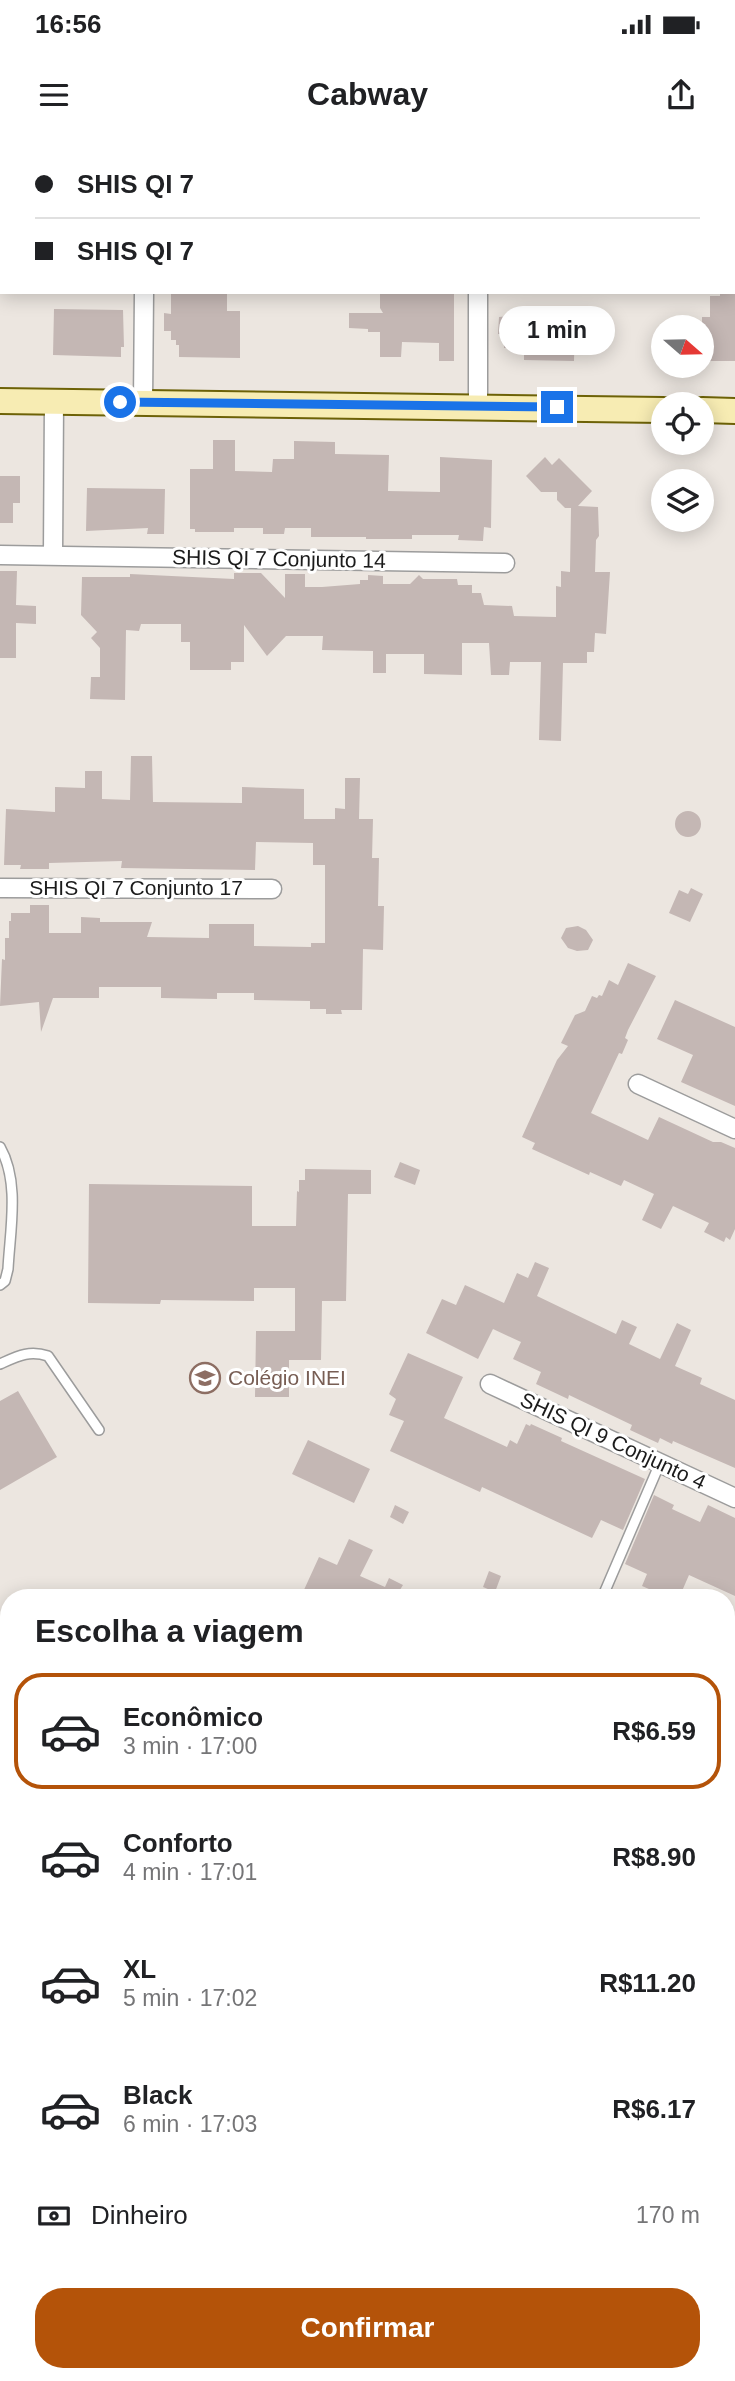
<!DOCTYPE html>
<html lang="pt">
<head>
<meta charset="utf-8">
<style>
	:root { --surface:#fff; --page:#f2f2f2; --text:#202124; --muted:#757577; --line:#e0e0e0; --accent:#b45309 }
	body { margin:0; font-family:Helvetica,sans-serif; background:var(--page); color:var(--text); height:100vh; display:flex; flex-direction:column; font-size:26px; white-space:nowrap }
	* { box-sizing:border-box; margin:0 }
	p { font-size:23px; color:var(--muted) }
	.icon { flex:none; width:38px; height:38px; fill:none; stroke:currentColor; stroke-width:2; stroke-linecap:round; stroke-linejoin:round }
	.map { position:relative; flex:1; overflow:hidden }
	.drawer { position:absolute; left:0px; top:1449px; width:735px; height:793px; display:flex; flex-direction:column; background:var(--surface); border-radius:28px 28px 0 0; box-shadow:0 4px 18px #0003 }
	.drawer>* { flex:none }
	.banner { position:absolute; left:0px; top:0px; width:735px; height:154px; box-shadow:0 4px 18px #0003; display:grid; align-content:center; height:154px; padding:0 35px; background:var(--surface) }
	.needle { width:46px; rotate:110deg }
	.fabs { position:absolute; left:651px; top:175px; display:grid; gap:14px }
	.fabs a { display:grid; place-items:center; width:63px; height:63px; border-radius:50%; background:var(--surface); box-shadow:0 4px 18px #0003; font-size:35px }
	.end { position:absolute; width:32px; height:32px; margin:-16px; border:9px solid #1a73e8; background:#fff; box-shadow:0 0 0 4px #fff }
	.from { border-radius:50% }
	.bubble { position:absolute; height:49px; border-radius:24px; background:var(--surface); box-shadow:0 4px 18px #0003; font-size:23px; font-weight:700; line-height:49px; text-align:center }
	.banner b { display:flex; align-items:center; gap:24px; height:66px; font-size:26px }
	.banner b+b { border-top:2px solid var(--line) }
	.banner i { width:18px; height:18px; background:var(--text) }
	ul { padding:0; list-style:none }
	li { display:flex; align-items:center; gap:21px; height:116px; margin:0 14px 10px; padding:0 21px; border:4px solid transparent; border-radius:28px }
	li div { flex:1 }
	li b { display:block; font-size:26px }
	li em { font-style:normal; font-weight:700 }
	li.selected { border-color:var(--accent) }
	li>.icon { width:63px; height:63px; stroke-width:1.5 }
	h2 { padding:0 35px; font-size:32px; line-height:84px }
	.pay { display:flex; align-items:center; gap:18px; height:77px; padding:0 35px; font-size:26px }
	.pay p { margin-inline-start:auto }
	.cta { display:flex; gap:14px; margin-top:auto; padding:14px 35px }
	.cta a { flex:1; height:80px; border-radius:28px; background:var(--accent); color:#fff; font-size:28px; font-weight:700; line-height:80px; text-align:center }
	.status { display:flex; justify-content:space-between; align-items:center; height:49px; padding:0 35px; background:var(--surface); direction:ltr }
	.status svg { height:19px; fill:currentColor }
	header { display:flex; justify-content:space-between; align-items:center; height:91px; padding:0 35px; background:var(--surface); font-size:32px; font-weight:700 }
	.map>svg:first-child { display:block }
</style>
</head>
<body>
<div class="status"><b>16:56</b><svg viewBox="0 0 49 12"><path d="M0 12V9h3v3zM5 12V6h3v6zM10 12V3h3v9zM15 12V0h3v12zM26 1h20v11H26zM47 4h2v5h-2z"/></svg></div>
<header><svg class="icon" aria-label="menu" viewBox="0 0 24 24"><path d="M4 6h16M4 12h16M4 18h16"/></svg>Cabway<svg class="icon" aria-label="share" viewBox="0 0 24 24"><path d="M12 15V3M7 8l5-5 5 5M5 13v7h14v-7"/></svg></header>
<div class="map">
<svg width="735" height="2241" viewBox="0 0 735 2241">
	<rect width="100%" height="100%" fill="#ece6e0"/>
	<path fill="#c4b7b4" d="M171,152H227V171H240V218L179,217V205H176V200H171V191H164V173L171,174Z
		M380,152H454V221H439V203L402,202L401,217H380V192H368V189L349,188V173H383L380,168Z
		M720,152H735V221H702V177H710V156H720Z
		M54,169L123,170L124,207H121V217L53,215Z
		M510,176L575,177L574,221L524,220V208H504L505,194H498L499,177Z
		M213,300H235V331L272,332L273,319H294V301L335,302V314L389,315L388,351L440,352V317L492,320L491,388L484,387L483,401L458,400L459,395H412V399H366V397H311V388H285L284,394H263V388H234V392H195V389H190V329H213Z
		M545,317L552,325L559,318L592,351L578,366L598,367L599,396L596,400L595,432H610L606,494L595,493L594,512H587V523H563L561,601L539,600L541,522H510L509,535H491L489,503H462V535L424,534V514H386V533H373V511L322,510L323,496H286L267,516L244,485V522H231V530H190V502H181V484H141L139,491L126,490L125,560L90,559L91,537H100V508L91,498L97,492L81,475L82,437H130V434L234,439V433H261L285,458V434H305V447H322L360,444V440H368V435L383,436V444H410L419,435L423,439H457L458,445H472V453H481L484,465L512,466L514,476L556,477V446L561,447V431L570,432L571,368H565L557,360V352H541L526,336Z
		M0,336H20V363H13V383H0Z
		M87,348L165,349L164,394H147L148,388L86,391Z
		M0,431H17L16,465L36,466V484L16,483V518H0Z
		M131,616H152L153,662L242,663V647L304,649V679H335V668L345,669V638H360L359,679H373L372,718H379L378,766H384L383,810L363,809L362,870H341L342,874H326V869H310V861L254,860V853H217V859L161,858V847H99V858H53L41,892L39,862L0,866L2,819L5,820V798H9V781H11V773H30V765H49V793H81V777L100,778V782H152L147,797L209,798V784H254V806L311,807V803H325V725H313V703L256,702L255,730L121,728L122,721L49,723V729H20L21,725H4L6,669L55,672V647L85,648V631H102V659L130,660Z
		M675 684a13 13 0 1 1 26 0a13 13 0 1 1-26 0Z
		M691,748L703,754L690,782L669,773L679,750L688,754Z
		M578,786L586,790L593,800L588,810L577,811L568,808L561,798L566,788Z
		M628,823L656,836L628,890L625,898L628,900L622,914L619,913L591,973L648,1000L659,977L713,1002H721L735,1008V1089L730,1100L726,1097L724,1102L704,1092L709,1083L673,1066L661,1089L642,1080L654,1054L624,1040L621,1046L590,1032L589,1035L532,1009L535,1003L522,997L557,920L568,906L561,903L575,875L585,871L592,856L597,858L599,855L602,856L609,840L618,845Z
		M675,860L735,887V966L681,942L693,915L657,899Z
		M400,1022L420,1030L415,1045L394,1037Z
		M305,1029L371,1030V1054H348L346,1161H322L321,1220H289V1257H255L256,1191H295V1148H254V1161L161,1160L160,1164L88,1163L89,1044L252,1046V1086H296L297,1051L299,1052V1040H305Z
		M535,1122L549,1128L537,1156L616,1194L622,1180L637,1187L629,1204L660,1219L677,1183L691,1190L675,1226L702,1238L700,1244L735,1260V1328L673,1301L672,1304L660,1298L658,1303L630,1290L632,1285L569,1255L568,1259L536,1244L541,1232L513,1219L521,1202L493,1189L478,1219L426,1193L442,1159L456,1165L465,1145L504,1163L517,1133L528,1138Z
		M408,1213L463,1237L444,1278L507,1307L510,1300L517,1304L526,1284L530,1286L531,1284L562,1298L561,1301L645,1339L623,1390L601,1380L592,1398L482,1347L480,1352L390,1311L404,1281L389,1275L396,1259L389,1254Z
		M18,1251L57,1317L0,1350V1261Z
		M308,1300L370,1329L354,1363L292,1334Z
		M654,1355L674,1365L672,1369L700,1382L708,1365L735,1378V1456L689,1435L679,1458L666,1453L665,1456L642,1446L647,1434L625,1424Z
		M395,1365L409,1372L403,1384L390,1377Z
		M349,1399L373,1410L360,1436L385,1447L389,1438L403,1445L398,1453L408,1458H316L303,1452L319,1417L337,1425Z
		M489,1431L501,1436L495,1452L483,1447Z"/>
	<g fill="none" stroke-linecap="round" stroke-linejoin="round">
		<g stroke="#9c9c9c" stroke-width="12">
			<path id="lane" d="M0,1007C20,1042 10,1090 8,1129L5,1141L0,1145
				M0,1224C18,1216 29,1210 48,1216L99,1290
				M602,1458L660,1323
				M0,2011L9,2019"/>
		</g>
		<g stroke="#9c9c9c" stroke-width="21">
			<path id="street" d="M145,2V0
				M478,2V0
				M143,262L144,152
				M478,266V152
				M0,415L505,423
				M53,415L54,262
				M0,748L272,749
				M638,944L735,989
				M490,1244L735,1358
				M726,1724L735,1728"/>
		</g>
		<g stroke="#6d6207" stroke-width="28">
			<path id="secondary" d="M0,261L663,270
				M702,270L735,271
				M0,1923L9,1930
				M0,1989L9,1993
				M726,2108L735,2090
				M541,2233L558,2241
				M665,2241L668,2233"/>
		</g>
		<path stroke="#f66878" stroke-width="3.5" stroke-dasharray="3.5 3.5" stroke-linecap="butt" d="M447,2241L451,2233"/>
		<use href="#lane" stroke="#fff" stroke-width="9"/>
		<use href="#street" stroke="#fff" stroke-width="18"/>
		<use href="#secondary" stroke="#f7ecb3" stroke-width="24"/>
	</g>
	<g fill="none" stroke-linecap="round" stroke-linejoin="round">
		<path stroke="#1a73e8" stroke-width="9" d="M120,262L557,267"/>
	</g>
	<defs>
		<g id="school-ring" transform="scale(1.575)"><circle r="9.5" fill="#fff" stroke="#8d6e63" stroke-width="1.5"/><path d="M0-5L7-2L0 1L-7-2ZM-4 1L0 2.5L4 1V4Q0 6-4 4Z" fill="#8d6e63"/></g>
	</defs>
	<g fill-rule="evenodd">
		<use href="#school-ring" x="205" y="1238"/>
	</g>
	<g text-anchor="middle" stroke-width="6" stroke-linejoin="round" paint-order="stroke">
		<g font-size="21" fill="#1b1b1b" stroke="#fff">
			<text transform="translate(279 419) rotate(1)" y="7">SHIS QI 7 Conjunto 14</text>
			<text x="136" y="755">SHIS QI 7 Conjunto 17</text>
			<text transform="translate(613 1301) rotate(25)" y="7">SHIS QI 9 Conjunto 4</text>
		</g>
		<g font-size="21" fill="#785e54" stroke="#fff" text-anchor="start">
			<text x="228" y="1245">Colégio INEI</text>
		</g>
	</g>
</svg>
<div class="fabs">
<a><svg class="needle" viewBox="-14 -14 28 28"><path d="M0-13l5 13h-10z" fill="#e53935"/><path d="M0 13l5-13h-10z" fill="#757577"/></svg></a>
<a><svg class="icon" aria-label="locate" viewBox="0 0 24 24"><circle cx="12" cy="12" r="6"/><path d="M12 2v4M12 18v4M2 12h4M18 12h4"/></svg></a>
<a><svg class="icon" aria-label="layers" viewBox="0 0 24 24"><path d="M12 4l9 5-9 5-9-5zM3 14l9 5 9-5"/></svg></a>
</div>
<i class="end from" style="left:120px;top:262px"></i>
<i class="end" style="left:557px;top:267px"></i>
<div class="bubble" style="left:499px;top:166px;width:116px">1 min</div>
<div class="banner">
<b><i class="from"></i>SHIS QI 7</b>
<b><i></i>SHIS QI 7</b>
</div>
<section class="drawer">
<h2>Escolha a viagem</h2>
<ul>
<li class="selected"><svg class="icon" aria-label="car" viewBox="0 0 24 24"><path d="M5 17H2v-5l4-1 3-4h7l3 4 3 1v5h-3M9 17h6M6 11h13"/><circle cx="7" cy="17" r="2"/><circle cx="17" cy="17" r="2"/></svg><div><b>Econômico</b><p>3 min · 17:00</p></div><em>R$6.59</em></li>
<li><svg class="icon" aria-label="car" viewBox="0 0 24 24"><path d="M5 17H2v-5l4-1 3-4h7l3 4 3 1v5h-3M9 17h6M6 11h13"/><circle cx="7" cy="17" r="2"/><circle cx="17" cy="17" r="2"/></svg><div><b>Conforto</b><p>4 min · 17:01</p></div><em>R$8.90</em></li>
<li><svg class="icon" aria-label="car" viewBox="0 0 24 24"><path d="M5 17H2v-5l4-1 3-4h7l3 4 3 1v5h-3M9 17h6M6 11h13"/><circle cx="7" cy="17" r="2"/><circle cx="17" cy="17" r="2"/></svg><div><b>XL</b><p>5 min · 17:02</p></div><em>R$11.20</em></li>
<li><svg class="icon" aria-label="car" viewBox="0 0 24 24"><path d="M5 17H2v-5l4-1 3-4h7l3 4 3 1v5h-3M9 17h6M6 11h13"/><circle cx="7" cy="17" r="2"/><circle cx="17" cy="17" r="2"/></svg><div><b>Black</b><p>6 min · 17:03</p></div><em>R$6.17</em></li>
</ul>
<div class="pay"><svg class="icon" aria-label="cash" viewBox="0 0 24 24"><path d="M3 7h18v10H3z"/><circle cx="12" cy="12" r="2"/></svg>Dinheiro<p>170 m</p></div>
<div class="cta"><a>Confirmar</a></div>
</section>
</div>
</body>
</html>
